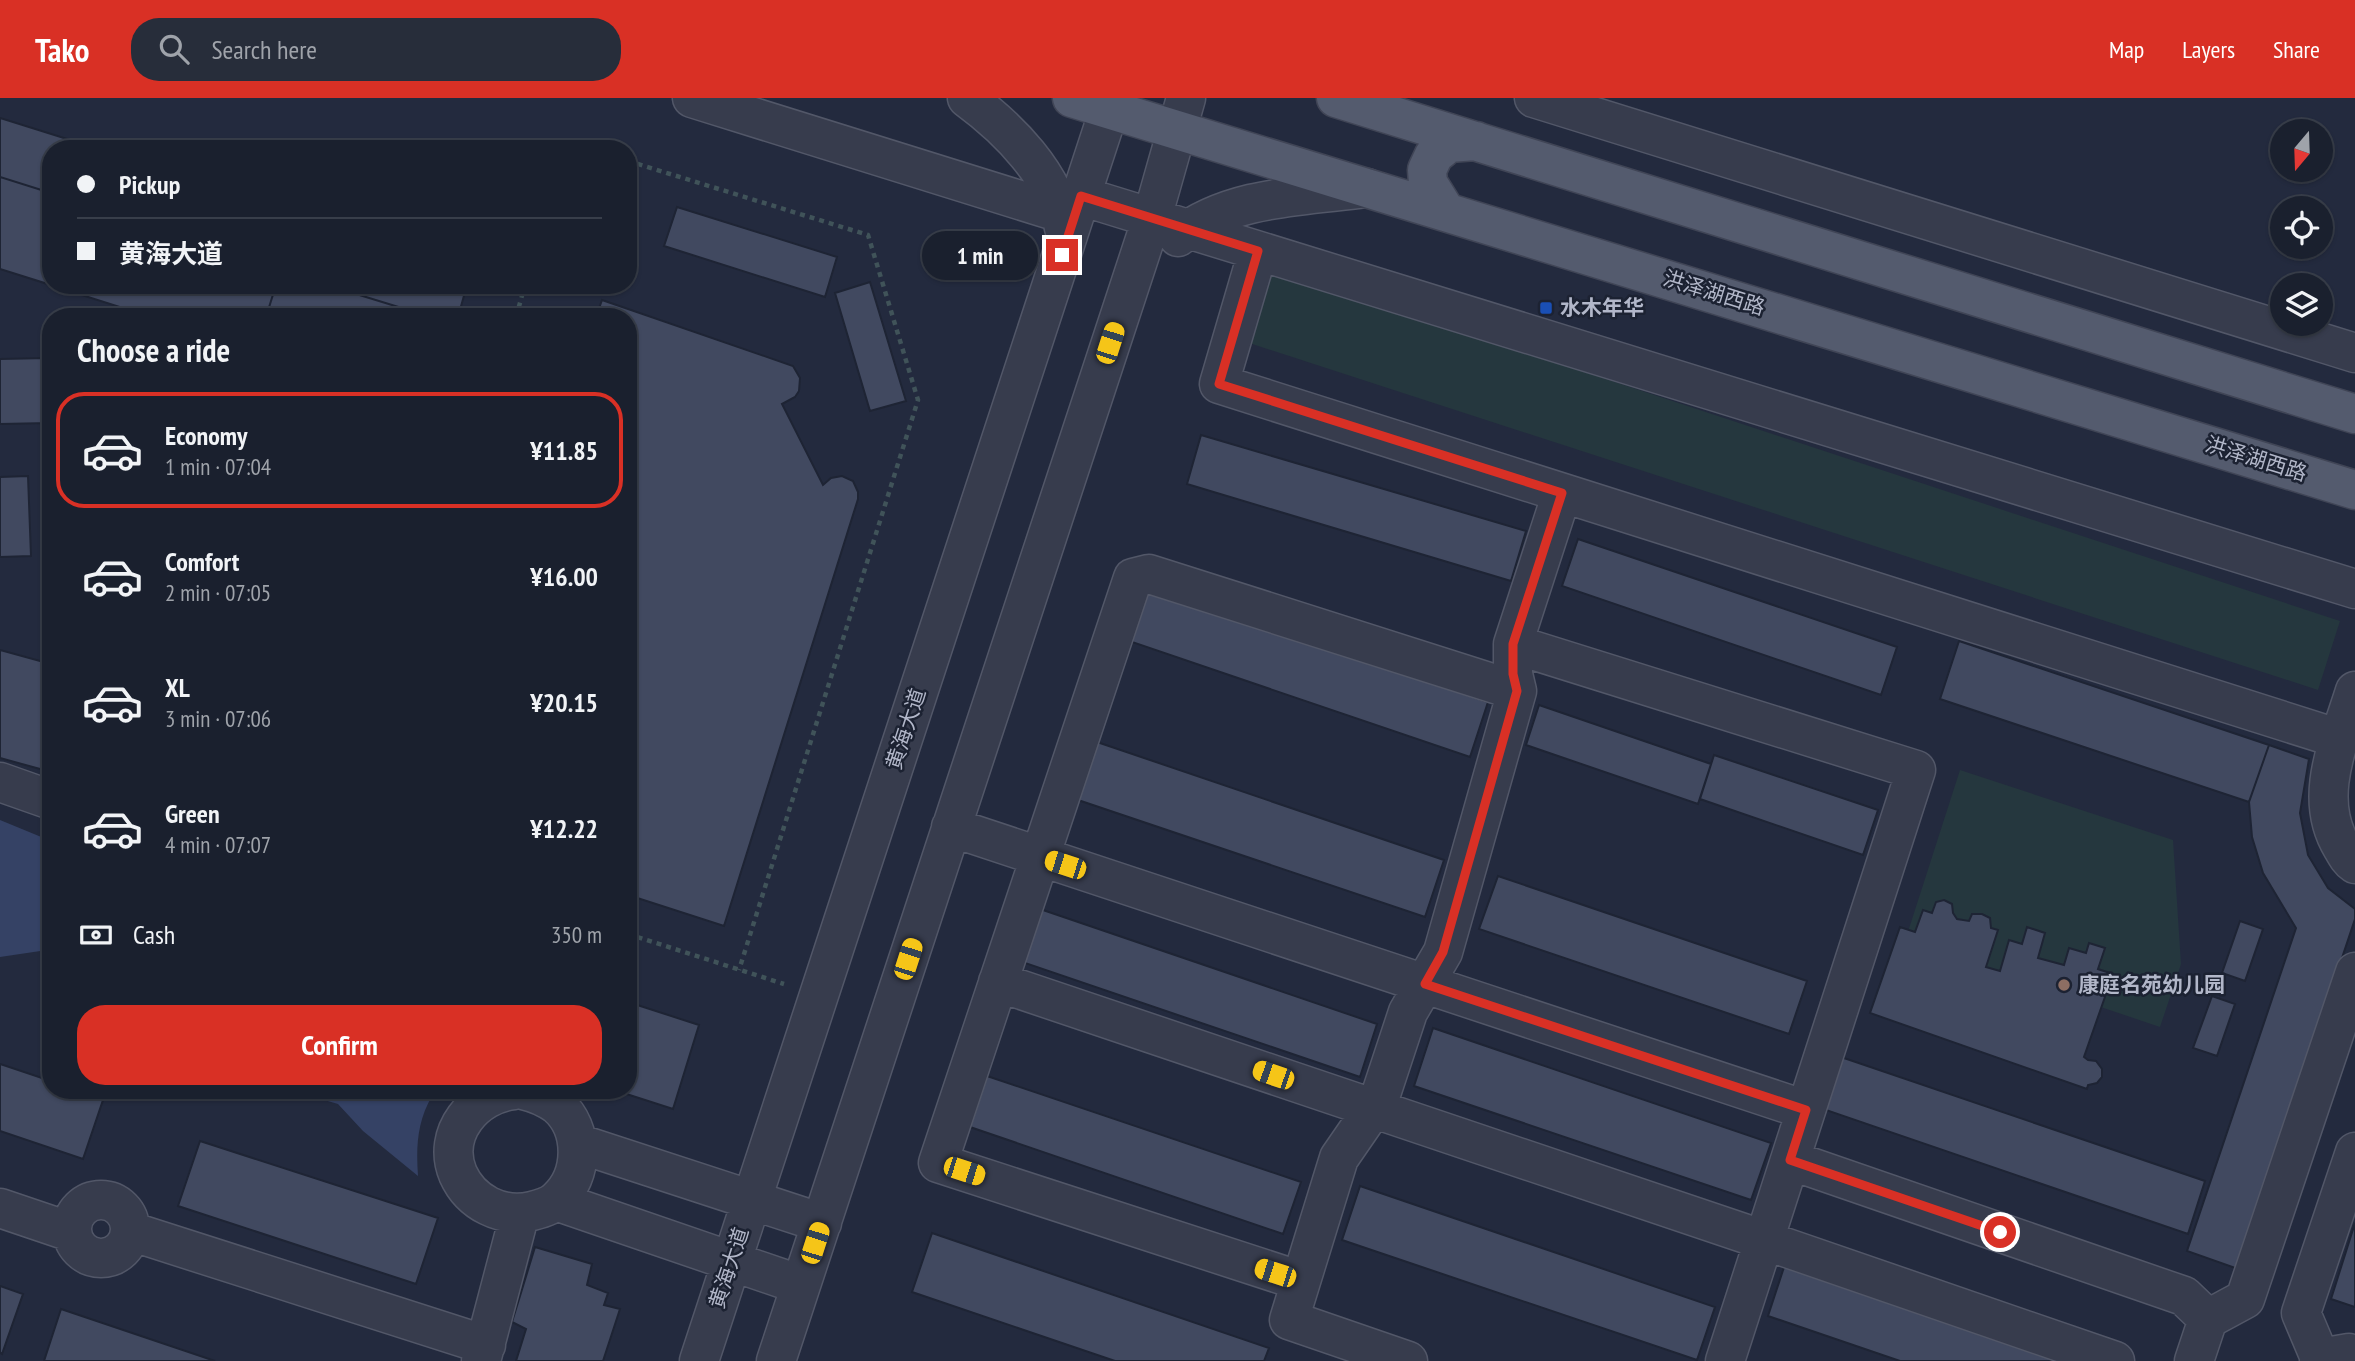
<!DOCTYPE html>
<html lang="en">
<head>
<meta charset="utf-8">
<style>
	:root { --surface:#1a202e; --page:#272d3a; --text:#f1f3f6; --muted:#9fa3aa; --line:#383e4a; --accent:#d93025 }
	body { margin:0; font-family:"PT Sans Narrow","Noto Sans SC",sans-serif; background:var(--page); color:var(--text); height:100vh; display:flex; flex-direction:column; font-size:26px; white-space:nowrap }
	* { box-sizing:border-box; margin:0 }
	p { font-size:23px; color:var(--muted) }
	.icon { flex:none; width:38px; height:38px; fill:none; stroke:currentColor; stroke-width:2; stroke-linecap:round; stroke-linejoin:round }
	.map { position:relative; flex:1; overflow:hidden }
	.panel { position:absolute; left:42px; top:210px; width:595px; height:791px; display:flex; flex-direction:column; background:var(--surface); border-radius:28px; box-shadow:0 2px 5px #0004,0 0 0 2px var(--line) }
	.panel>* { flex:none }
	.banner { position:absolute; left:42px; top:42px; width:595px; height:154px; border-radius:28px; box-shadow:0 2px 5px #0004,0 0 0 2px var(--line); display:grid; align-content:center; height:154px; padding:0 35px; background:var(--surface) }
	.needle { width:46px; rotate:199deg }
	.controls { position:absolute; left:2270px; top:21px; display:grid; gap:14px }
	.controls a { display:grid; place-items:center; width:63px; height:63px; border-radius:50%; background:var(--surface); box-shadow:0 2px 5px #0004,0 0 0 2px var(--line); font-size:35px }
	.end { position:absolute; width:32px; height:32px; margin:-16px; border:9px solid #d93025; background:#fff; box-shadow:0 0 0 4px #fff }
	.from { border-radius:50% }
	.bubble { position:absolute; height:49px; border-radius:24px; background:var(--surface); box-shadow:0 2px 5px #0004,0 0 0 2px var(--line); font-size:23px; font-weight:700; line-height:49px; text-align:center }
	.car { position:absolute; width:21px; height:42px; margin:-21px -10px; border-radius:9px; box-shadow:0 0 5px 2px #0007; background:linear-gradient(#f5c518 24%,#345 0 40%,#f5c518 0 76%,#345 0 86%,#f5c518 0) }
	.banner b { display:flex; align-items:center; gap:24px; height:66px; font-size:26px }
	.banner b+b { border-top:2px solid var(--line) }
	.banner i { width:18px; height:18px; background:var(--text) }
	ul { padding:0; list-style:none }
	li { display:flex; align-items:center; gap:21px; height:116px; margin:0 14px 10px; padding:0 21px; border:4px solid transparent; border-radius:28px }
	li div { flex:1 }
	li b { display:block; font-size:26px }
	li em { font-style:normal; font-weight:700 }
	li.on { border-color:var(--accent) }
	li>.icon { width:63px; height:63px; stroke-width:1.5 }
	h2 { padding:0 35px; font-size:32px; line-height:84px }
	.pay { display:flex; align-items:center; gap:18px; height:77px; padding:0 35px; font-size:26px }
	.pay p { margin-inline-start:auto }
	.cta { display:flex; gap:14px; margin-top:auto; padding:14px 35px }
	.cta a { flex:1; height:80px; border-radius:28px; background:var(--accent); color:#fff; font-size:28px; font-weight:700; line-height:80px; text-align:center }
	header { display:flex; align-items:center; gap:42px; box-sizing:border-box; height:98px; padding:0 35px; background:var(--accent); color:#fff }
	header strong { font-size:33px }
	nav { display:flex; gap:38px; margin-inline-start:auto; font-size:24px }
	.search { width:490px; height:63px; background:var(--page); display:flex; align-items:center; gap:18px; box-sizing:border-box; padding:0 24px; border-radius:28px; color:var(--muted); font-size:26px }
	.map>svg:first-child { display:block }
</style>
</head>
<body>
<header>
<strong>Tako</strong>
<div class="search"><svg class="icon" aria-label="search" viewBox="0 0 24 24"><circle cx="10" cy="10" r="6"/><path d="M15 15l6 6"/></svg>Search here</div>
<nav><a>Map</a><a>Layers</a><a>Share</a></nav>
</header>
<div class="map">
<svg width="2355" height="1263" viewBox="0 0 2355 1263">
	<rect width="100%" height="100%" fill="#232a3e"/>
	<path fill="#25373e" d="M1272,171L2340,523L2318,592L1249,245Z
		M1960,672L2173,742L2181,866L2160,929L1905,843Z"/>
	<path fill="#354265" d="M0,722L51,743V854L47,852L0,859Z
		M290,992H424L432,998C417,1024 416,1049 418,1078L363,1033L338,1006Z"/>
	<path fill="#414960" stroke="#1e2434" stroke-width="2" d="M0,20L99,51H51V187H467L458,219H151L0,171Z
		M0,79L51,95V187H90L86,198L0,171Z
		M677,109L837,159L825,199L664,148Z
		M870,184L906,303L870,313L835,195Z
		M276,187H327L431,219H266Z
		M602,202L793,268L800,280L799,293L795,299L782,306L823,387L831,380L842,378L853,383L858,394V401L724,828L628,797V219H596Z
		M567,213L586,219H565Z
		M47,260L50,325L0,326V261Z
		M1201,337L1526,433L1511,483L1187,386Z
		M28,378L31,458L0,459V379Z
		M1578,441L1897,549L1881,597L1562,488Z
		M1148,489L1488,604L1470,659L1129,543Z
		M1959,543L2269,647L2249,704L1940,601Z
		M0,552L51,566V674L0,660Z
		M0,552L51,566V674L0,660Z
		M1539,607L1711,666L1698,706L1526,647Z
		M1097,644L1444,762L1425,819L1078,702Z
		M2269,647L2309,661L2300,715L2308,757L2328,790L2355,811V821L2238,1171L2187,1153L2296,830L2263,775L2252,739L2249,704Z
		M1714,657L1878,712L1863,757L1700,701Z
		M1498,778L1807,883L1789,936L1479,831Z
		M1944,802L1952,806L1953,815L1957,821L1969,823L1972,816H1982L1990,820L1991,830L1998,832L1986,869L2000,873L2009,842L2022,846L2027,829L2045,835L2038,860L2064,867L2069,850L2086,855L2089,845L2105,850L2098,871L2113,876L2084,959L2088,962L2096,963L2102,971V979L2097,985L2088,987L2087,991L1870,915L1900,829L1915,834L1923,812L1932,815L1936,804Z
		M1040,811L1377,926L1360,979L1022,864Z
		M2240,823L2263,831L2245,883L2222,875Z
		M2212,898L2235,906L2217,958L2193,950Z
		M628,904L699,927L673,1011L614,992H628Z
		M1433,930L1771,1045L1751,1102L1414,988Z
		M1838,958L2205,1083L2188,1136L1820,1010Z
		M0,966L51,983V992H76L103,1002L83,1061L0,1033Z
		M987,978L1301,1084L1283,1136L970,1029Z
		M200,1043L438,1120L416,1186L178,1108Z
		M1360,1088L1715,1209L1697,1262L1342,1142Z
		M2355,1125V1209L2331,1201Z
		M932,1135L1269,1250L1264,1263H1115L912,1194Z
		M535,1149L592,1166L587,1187L608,1195L604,1207L620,1211L603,1263H516L526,1231L512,1224Z
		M1786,1163L2080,1263H1900L1768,1218Z
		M0,1188L23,1196L2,1256L0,1255Z
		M61,1211L215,1263H44Z"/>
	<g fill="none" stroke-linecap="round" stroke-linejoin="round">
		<g stroke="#525768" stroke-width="41">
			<path id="minor" d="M692,0L1074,119
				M967,0C1009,31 1055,77 1064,130
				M1534,0L2355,255
				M1081,98L2355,491
				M1178,139C1230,98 1305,98 1367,90
				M1258,153L1219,286L2340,641
				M1513,546L1916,672L1725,1263
				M2355,593C2339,644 2312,700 2342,749C2346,756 2349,762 2355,766
				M0,684L51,702
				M951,729L1806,1012
				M998,884L1764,1142L2115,1263
				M514,992C475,996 441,1035 458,1076C471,1105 502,1120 532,1113C540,1111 551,1108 557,1102C584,1078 585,1031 557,1007C546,999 536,995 523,992
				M577,1045L822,1125
				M1790,1062L2184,1198L2208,1221
				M72 1131a29 29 0 1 1 58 0a29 29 0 1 1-58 0Z
				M556,1103L801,1187
				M0,1110L71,1134
				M130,1133L486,1247
				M1301,1183L938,1065L1133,480L1149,476L1517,593
				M2320,1260L2349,1255L2355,1257
				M481,1263L520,1115
				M699,1263L1113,0
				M776,1263L1152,120L1186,0
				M1408,1263L1289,1222L1339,1060L1379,1002L1408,914L1443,854L1517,593L1513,576V546L1562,395
				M2194,1263L2208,1221L2245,1201L2355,874
				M2319,1263L2320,1260L2301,1215L2355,1054"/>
		</g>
		<g stroke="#404556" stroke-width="41">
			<path id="major" d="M1072,0L2355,392
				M1336,0L2355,316
				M1446,114L1428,85L1427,72L1434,57L1449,45L1476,43"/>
		</g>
		<path stroke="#405359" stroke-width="4.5" stroke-dasharray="5 5" stroke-linecap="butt" d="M628,63L868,137L918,302L739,872
			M516,219L525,187
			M628,836L784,886"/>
		<use href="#minor" stroke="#373c4d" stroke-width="38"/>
		<use href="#major" stroke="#545b6e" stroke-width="38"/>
	</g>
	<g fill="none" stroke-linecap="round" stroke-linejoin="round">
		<path stroke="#d93025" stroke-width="9" d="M1062,157L1081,98L1258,153L1219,286L1562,395L1513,546V576L1517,593L1443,854L1425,886L1806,1012L1790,1062L2000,1134"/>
	</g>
	<rect fill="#1a4fb4" stroke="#1c2232" stroke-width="2.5" x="1539" y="203" width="14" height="14" rx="3.5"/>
	<circle fill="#8d6e63" stroke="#1c2232" stroke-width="2.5" cx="2064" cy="887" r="7"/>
	<g text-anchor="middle" stroke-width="5" stroke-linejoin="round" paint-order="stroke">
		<g font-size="21" fill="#b2b7c9" stroke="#1c2232">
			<text transform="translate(1714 195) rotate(17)" y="7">洪泽湖西路</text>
			<text transform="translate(2256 361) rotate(17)" y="7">洪泽湖西路</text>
			<text transform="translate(906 631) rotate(-72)" y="7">黄海大道</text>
			<text transform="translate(729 1170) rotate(-72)" y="7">黄海大道</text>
		</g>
		<g font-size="21" font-weight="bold" fill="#b2b7c9" stroke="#1c2232" text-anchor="start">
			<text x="1560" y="217">水木年华</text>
			<text x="2078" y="894">康庭名苑幼儿园</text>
		</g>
	</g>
</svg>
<div class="controls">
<a><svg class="needle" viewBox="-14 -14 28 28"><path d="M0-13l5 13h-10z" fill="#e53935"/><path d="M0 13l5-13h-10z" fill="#9fa3aa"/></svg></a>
<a><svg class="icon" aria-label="locate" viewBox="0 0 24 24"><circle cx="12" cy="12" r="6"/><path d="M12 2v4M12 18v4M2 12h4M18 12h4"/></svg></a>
<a><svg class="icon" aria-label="layers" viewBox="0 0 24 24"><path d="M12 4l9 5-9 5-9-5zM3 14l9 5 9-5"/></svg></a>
</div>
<i class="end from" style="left:2000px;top:1134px"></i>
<i class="end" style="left:1062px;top:157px"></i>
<div class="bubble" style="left:922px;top:133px;width:116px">1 min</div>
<i class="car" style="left:1110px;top:245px;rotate:18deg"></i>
<i class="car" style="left:1065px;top:767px;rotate:288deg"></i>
<i class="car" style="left:908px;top:861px;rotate:18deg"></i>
<i class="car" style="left:1273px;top:977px;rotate:289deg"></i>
<i class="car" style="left:964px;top:1073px;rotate:108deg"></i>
<i class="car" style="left:815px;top:1145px;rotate:18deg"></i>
<i class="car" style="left:1275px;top:1175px;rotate:288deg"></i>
<div class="banner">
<b><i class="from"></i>Pickup</b>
<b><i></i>黄海大道</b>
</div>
<section class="panel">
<h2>Choose a ride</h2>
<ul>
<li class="on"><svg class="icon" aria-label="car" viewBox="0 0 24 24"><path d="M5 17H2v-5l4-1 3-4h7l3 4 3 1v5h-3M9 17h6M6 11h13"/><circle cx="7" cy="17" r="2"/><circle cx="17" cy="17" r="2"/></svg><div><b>Economy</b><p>1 min · 07:04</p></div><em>¥11.85</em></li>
<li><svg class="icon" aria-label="car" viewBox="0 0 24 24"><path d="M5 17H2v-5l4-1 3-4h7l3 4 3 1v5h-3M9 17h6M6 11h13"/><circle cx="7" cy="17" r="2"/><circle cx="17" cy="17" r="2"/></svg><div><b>Comfort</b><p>2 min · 07:05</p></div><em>¥16.00</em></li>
<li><svg class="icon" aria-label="car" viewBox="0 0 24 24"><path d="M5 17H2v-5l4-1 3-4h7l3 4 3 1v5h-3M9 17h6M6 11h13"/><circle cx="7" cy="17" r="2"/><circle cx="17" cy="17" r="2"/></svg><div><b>XL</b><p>3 min · 07:06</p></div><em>¥20.15</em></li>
<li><svg class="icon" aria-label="car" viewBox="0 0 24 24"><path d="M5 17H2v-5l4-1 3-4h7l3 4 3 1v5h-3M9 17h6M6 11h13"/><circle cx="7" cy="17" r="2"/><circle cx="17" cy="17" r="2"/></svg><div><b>Green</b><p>4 min · 07:07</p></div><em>¥12.22</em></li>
</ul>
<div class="pay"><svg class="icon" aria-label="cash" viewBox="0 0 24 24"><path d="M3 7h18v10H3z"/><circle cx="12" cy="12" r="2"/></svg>Cash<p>350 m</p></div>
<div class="cta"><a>Confirm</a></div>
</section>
</div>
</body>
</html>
